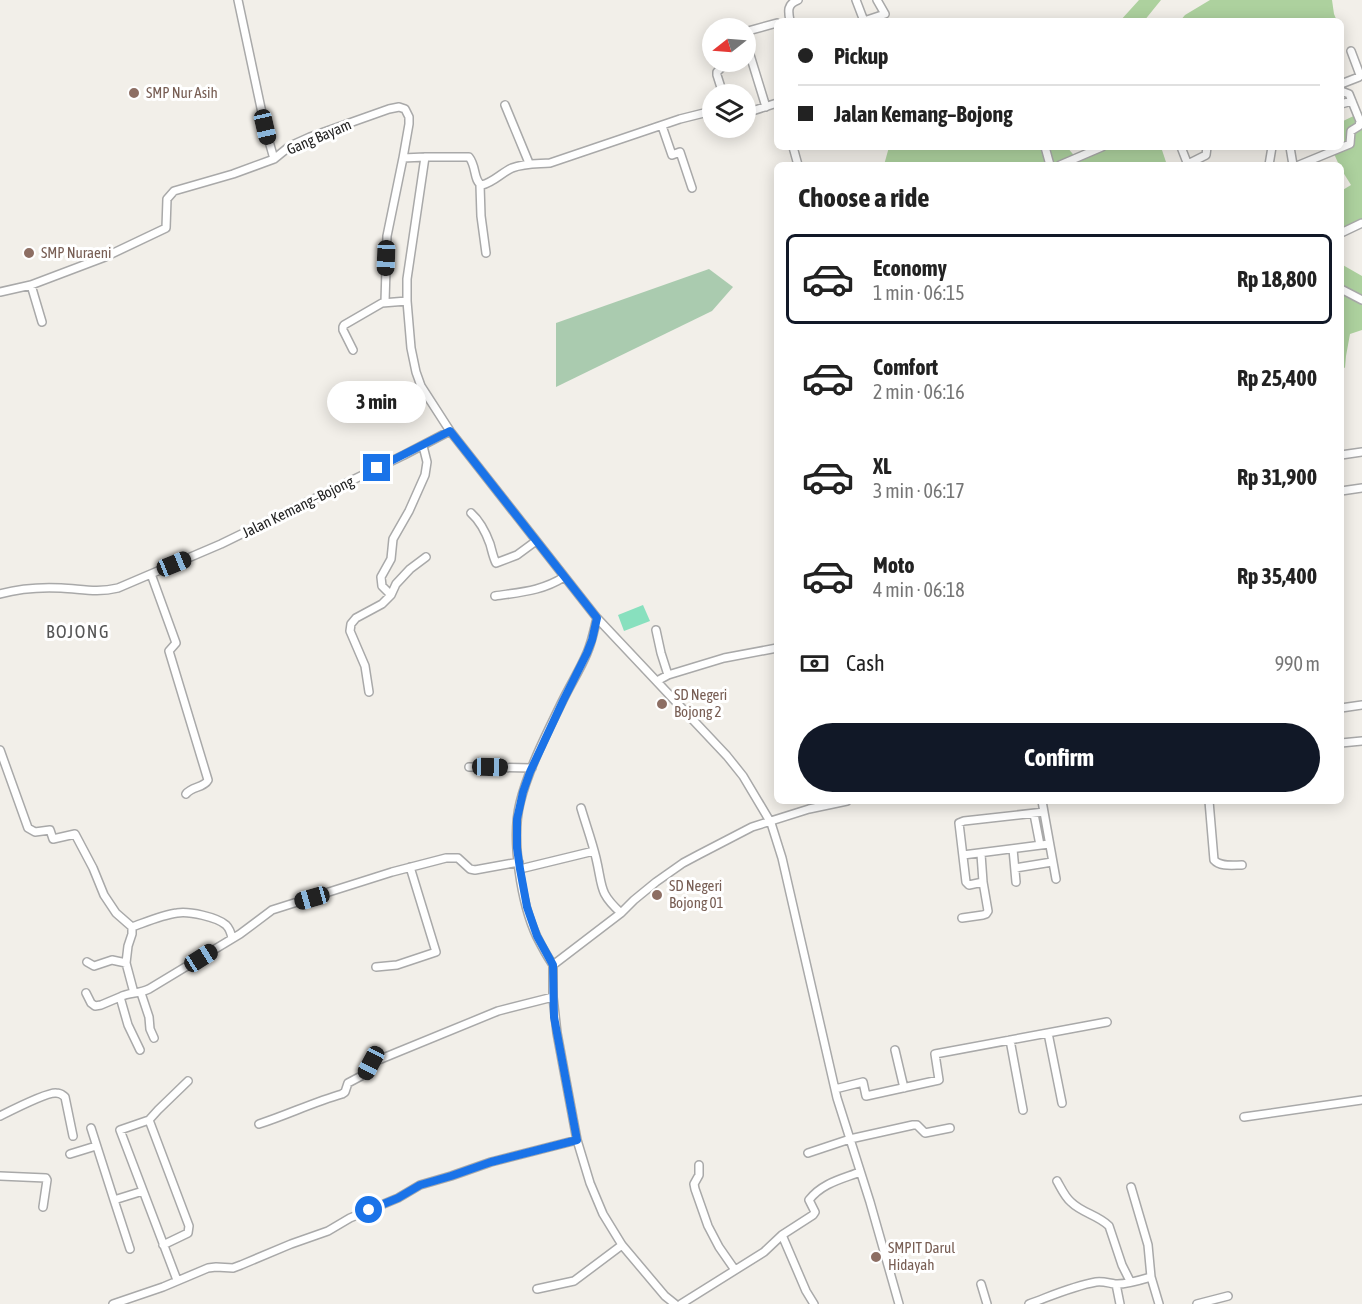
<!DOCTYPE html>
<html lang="en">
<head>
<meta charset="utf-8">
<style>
	:root { --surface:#fff; --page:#f2f2f2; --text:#222; --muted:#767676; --line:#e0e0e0; --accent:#111827 }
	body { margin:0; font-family:"Asap Condensed",sans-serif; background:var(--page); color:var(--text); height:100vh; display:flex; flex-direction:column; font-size:22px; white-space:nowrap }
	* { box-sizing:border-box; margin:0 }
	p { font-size:20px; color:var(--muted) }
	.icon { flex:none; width:33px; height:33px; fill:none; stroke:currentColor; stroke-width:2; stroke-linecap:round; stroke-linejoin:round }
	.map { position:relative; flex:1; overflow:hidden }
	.side { position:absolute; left:774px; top:162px; width:570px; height:642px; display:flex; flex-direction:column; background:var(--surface); border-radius:9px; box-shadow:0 3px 15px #0003 }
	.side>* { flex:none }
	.guide { position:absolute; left:774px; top:18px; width:570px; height:132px; border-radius:9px; box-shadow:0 3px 15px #0003; display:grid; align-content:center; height:132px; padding:0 24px; background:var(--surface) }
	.needle { width:39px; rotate:253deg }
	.tools { position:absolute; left:702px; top:18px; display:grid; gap:12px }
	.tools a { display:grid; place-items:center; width:54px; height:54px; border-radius:50%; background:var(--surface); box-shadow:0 3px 15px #0003; font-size:30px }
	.end { position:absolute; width:27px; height:27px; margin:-14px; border:8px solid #1a73e8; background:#fff; box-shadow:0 0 0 3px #fff }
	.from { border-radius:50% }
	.bubble { position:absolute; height:42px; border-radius:21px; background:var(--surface); box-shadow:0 3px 15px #0003; font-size:20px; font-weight:700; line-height:42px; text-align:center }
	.car { position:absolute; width:18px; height:36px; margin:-18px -9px; border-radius:8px; box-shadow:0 0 4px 2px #0007; background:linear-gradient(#222 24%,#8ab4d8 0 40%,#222 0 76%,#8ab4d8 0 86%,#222 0) }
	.guide b { display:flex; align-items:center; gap:21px; height:57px; font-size:22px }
	.guide b+b { border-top:2px solid var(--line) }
	.guide i { width:15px; height:15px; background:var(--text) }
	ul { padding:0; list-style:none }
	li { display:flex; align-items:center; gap:18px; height:90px; margin:0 12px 9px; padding:0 12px; border:3px solid transparent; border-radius:9px }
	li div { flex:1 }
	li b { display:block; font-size:22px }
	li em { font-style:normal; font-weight:700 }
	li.selected { border-color:var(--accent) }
	li>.icon { width:54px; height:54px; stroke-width:1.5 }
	h2 { padding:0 24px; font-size:27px; line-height:72px }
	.pay { display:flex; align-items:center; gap:15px; height:66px; padding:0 24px; font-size:22px }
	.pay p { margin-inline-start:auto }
	.cta { display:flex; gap:12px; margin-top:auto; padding:12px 24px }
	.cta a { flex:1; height:69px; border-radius:36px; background:var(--accent); color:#fff; font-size:24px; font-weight:700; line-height:69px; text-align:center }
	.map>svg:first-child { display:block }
</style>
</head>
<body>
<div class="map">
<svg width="1362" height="1304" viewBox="0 0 1362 1304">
	<rect width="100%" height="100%" fill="#f2efe9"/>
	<path fill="#add19e" d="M1139,0H1161L1144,21H1120Z
		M1210,0H1332L1334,14L1337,21H1180L1185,15Z
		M1362,112V222L1351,226L1341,227V191L1351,185L1341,169V165H1339L1331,147H1341V122Z
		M889,147H1067L1077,159L1111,147H1161L1167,165H884Z
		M1341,264L1362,276V330L1350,334L1346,356L1345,368L1341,366Z"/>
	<path fill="#aacbaf" d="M709,269L733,287L712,311L556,387V323Z"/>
	<path fill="#88e0be" d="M643,605L650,621L624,631L618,615Z"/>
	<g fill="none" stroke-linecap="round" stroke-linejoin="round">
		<g stroke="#a9a9a9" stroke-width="10">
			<path id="minor" d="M238,0L265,127L274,159L290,146L310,137L389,109L399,107L405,109L409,117V124L403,158
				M856,0L864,21
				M790,21C788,11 787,4 798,0
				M864,21L885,14L877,0
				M1341,84L1359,77L1360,75L1351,51
				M723,94L717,75V72L726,63L730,62
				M1341,104L1352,101
				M505,105L529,163
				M766,107L746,42L748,31L777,23
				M746,113L777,103
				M662,126L672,155L680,152L692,188
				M793,147L798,165
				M1045,147L1050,165
				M1181,147L1188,165
				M1290,147L1293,165
				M425,157L407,279V301L411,348L416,372L421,386L450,431L597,618L727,756L743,776L771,823L782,858L837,1098L870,1202L899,1304
				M1188,164L1206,155L1207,147
				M1060,165L1102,147
				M1269,165L1272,147
				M1299,165L1350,144L1351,131L1359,126L1360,121L1349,94L1341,91
				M480,185L481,216L486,253
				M1341,233L1362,223
				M31,285L42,322
				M1341,289L1362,300
				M0,292L31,285L105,257L166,228L167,199L174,191L233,174L274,159
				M385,302L387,236L403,158L425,157H469C477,167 473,181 482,185C494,182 501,173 512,168C525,163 537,164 550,163L680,119L712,111
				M353,350L343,330V327L344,325L382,303L407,301
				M1341,455L1362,452
				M1341,491L1362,488
				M471,513C480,521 486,533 490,544C492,551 493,557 496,563L517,555L536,541
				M151,574L176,643L169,651L208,780C204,788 192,786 186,794
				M0,594C21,588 40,587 61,588C82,589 97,593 118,588L221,544L404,455L450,431
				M391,595L382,586L381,577L391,559L393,539L409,511L425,475L427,462L423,446
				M495,596C521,592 542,591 564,577
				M656,630L661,653L668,675
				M657,681L668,675L724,658L777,648
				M369,692L365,666L350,631L351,624L356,618L382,604L391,595L396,584L410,569L426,557
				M1341,708L1362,705
				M1341,743L1362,741
				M0,750L28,828L35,832L50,830L53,839L75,834L93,868L104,895L116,913L132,927V934L128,946L126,963L134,993
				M469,767L532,768
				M1042,801L1056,879
				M1209,801L1214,860C1220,867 1233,865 1242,865
				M581,808C586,825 592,841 596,858C603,887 598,892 621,913
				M1034,814L1040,845
				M1013,849L1016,882
				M963,855L1049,844
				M1015,868L1052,862
				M520,869L594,851
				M983,882L969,885L966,882L959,823L964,821L1044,812
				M962,918L983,915L986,914L988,911L983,882L981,854
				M132,927C146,922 162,915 177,913C189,911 217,917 226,925C230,929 231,933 232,938
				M87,962L94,966L112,960L126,963
				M553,965C547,956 542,947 537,937C521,903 511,839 520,803C528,770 547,733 562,702C570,685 580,670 587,653C592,642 594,630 597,618
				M376,967L397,965L436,952L410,867
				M86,993L91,1003L95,1006L101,1005L120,997
				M141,993L149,1017L150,1029L154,1038
				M1048,1033L1062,1103
				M1010,1040L1023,1110
				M140,1050L128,1025L120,997C129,992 139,994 149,989L240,934L272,910L392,872L446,858H458L470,869L475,870L519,862
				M895,1050L904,1088
				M835,1089L863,1082L866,1096L939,1080L935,1054L1107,1022
				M0,1116C10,1111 47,1092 56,1093C61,1093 61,1094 65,1097L73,1136
				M1244,1117L1362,1100
				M149,1120L158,1110L188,1081
				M259,1124C287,1115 314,1102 342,1094L345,1092L348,1083L365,1074L371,1063L498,1011L553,997
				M91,1128L114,1200
				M808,1153L850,1139L913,1125H917L925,1133L950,1128
				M70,1154L96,1146
				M699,1165V1175L694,1184L695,1189L708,1226L719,1247L735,1270
				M0,1176L46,1178L47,1180L43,1207
				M1057,1181C1061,1188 1065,1197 1071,1202C1082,1213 1098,1215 1109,1226L1122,1265L1130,1281
				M1131,1187L1148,1245L1151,1277L1159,1304
				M782,1235L806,1291L814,1304
				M163,1245L188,1233L189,1226L149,1120L120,1130L177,1280
				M130,1249L114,1200L143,1191
				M981,1284L987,1304
				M1116,1284L1120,1304
				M537,1289L574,1281L622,1245
				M113,1304L163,1287L208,1268L216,1267L233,1268L241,1265L291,1244L328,1231L350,1218L398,1198L420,1185L451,1176L491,1162L577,1140
				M675,1304L665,1296L622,1245L603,1214L590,1183L577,1140L557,1033L553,997V965L621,913L634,900L656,882L683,863L698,855L752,827L809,809L847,801
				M681,1304L764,1252L782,1235L813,1215L815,1212L809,1200C822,1183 842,1179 860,1172
				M1029,1304C1051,1296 1073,1286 1096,1282C1103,1281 1108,1283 1115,1284C1125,1285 1141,1280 1151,1277
				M1197,1304L1228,1296"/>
		</g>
		<use href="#minor" stroke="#fff" stroke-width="7"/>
	</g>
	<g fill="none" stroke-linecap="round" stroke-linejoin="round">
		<path stroke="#1a73e8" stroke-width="8" d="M369,1210L398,1198L420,1185L451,1176L491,1162L577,1140L554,1017L553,965L537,936L527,907L520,869L517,848V819L523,792L530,772L563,701L587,653L592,640L597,618L450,431L377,468"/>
	</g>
	<g fill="#8d6e63" stroke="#fff" stroke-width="2">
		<circle cx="134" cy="93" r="6"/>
		<circle cx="29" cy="253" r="6"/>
		<circle cx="662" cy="704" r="6"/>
		<circle cx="657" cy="895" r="6"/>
		<circle cx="876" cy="1257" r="6"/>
	</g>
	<g text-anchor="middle" stroke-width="6" stroke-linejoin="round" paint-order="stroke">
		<g font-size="15" fill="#785e54" stroke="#fff" text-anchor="start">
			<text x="146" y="98">SMP Nur Asih</text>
			<text x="41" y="258">SMP Nuraeni</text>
			<text x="674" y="700">SD Negeri<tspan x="674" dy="17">Bojong 2</tspan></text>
			<text x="669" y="891">SD Negeri<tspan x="669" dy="17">Bojong 01</tspan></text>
			<text x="888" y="1253">SMPIT Darul<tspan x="888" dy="17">Hidayah</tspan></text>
		</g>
		<g font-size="15" fill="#222" stroke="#fff">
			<text transform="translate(319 137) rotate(-23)" y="5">Gang Bayam</text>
			<text transform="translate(298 507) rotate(-26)" y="5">Jalan Kemang–Bojong</text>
		</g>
		<g font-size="18" letter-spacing="1.5" fill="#555" stroke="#fff">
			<text x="78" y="638">BOJONG</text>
		</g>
	</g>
</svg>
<div class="tools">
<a><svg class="needle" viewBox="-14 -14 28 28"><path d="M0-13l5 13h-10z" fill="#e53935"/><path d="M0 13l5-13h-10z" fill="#767676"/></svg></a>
<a><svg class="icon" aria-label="layers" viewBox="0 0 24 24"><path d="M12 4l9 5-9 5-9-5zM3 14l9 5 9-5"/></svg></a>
</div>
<i class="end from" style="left:369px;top:1210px"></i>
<i class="end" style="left:377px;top:468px"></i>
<div class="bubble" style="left:327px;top:381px;width:99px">3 min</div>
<i class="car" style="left:265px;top:127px;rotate:167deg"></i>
<i class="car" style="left:386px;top:258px;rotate:182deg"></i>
<i class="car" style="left:174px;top:564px;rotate:68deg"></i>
<i class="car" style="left:490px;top:767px;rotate:91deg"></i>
<i class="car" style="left:312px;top:898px;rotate:254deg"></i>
<i class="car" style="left:201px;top:958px;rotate:58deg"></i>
<i class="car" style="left:371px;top:1063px;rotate:208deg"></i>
<div class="guide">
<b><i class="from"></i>Pickup</b>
<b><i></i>Jalan Kemang–Bojong</b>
</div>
<section class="side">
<h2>Choose a ride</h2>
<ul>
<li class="selected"><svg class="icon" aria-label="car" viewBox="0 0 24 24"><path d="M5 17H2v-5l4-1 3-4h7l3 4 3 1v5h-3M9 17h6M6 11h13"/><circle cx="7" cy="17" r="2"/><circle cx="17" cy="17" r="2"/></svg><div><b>Economy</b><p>1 min · 06:15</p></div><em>Rp 18,800</em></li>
<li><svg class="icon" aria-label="car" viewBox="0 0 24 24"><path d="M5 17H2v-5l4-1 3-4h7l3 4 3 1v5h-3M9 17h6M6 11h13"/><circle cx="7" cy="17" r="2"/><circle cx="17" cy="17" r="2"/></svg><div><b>Comfort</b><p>2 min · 06:16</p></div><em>Rp 25,400</em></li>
<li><svg class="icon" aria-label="car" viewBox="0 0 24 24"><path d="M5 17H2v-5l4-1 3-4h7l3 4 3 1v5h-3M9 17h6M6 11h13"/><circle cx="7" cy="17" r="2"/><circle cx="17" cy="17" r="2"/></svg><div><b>XL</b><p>3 min · 06:17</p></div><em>Rp 31,900</em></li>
<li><svg class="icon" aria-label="car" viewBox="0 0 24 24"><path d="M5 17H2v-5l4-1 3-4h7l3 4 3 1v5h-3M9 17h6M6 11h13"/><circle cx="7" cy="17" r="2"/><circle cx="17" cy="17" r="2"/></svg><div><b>Moto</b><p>4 min · 06:18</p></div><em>Rp 35,400</em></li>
</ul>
<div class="pay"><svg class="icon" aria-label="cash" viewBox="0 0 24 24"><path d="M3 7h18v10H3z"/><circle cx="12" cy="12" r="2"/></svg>Cash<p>990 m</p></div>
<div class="cta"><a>Confirm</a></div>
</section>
</div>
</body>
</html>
